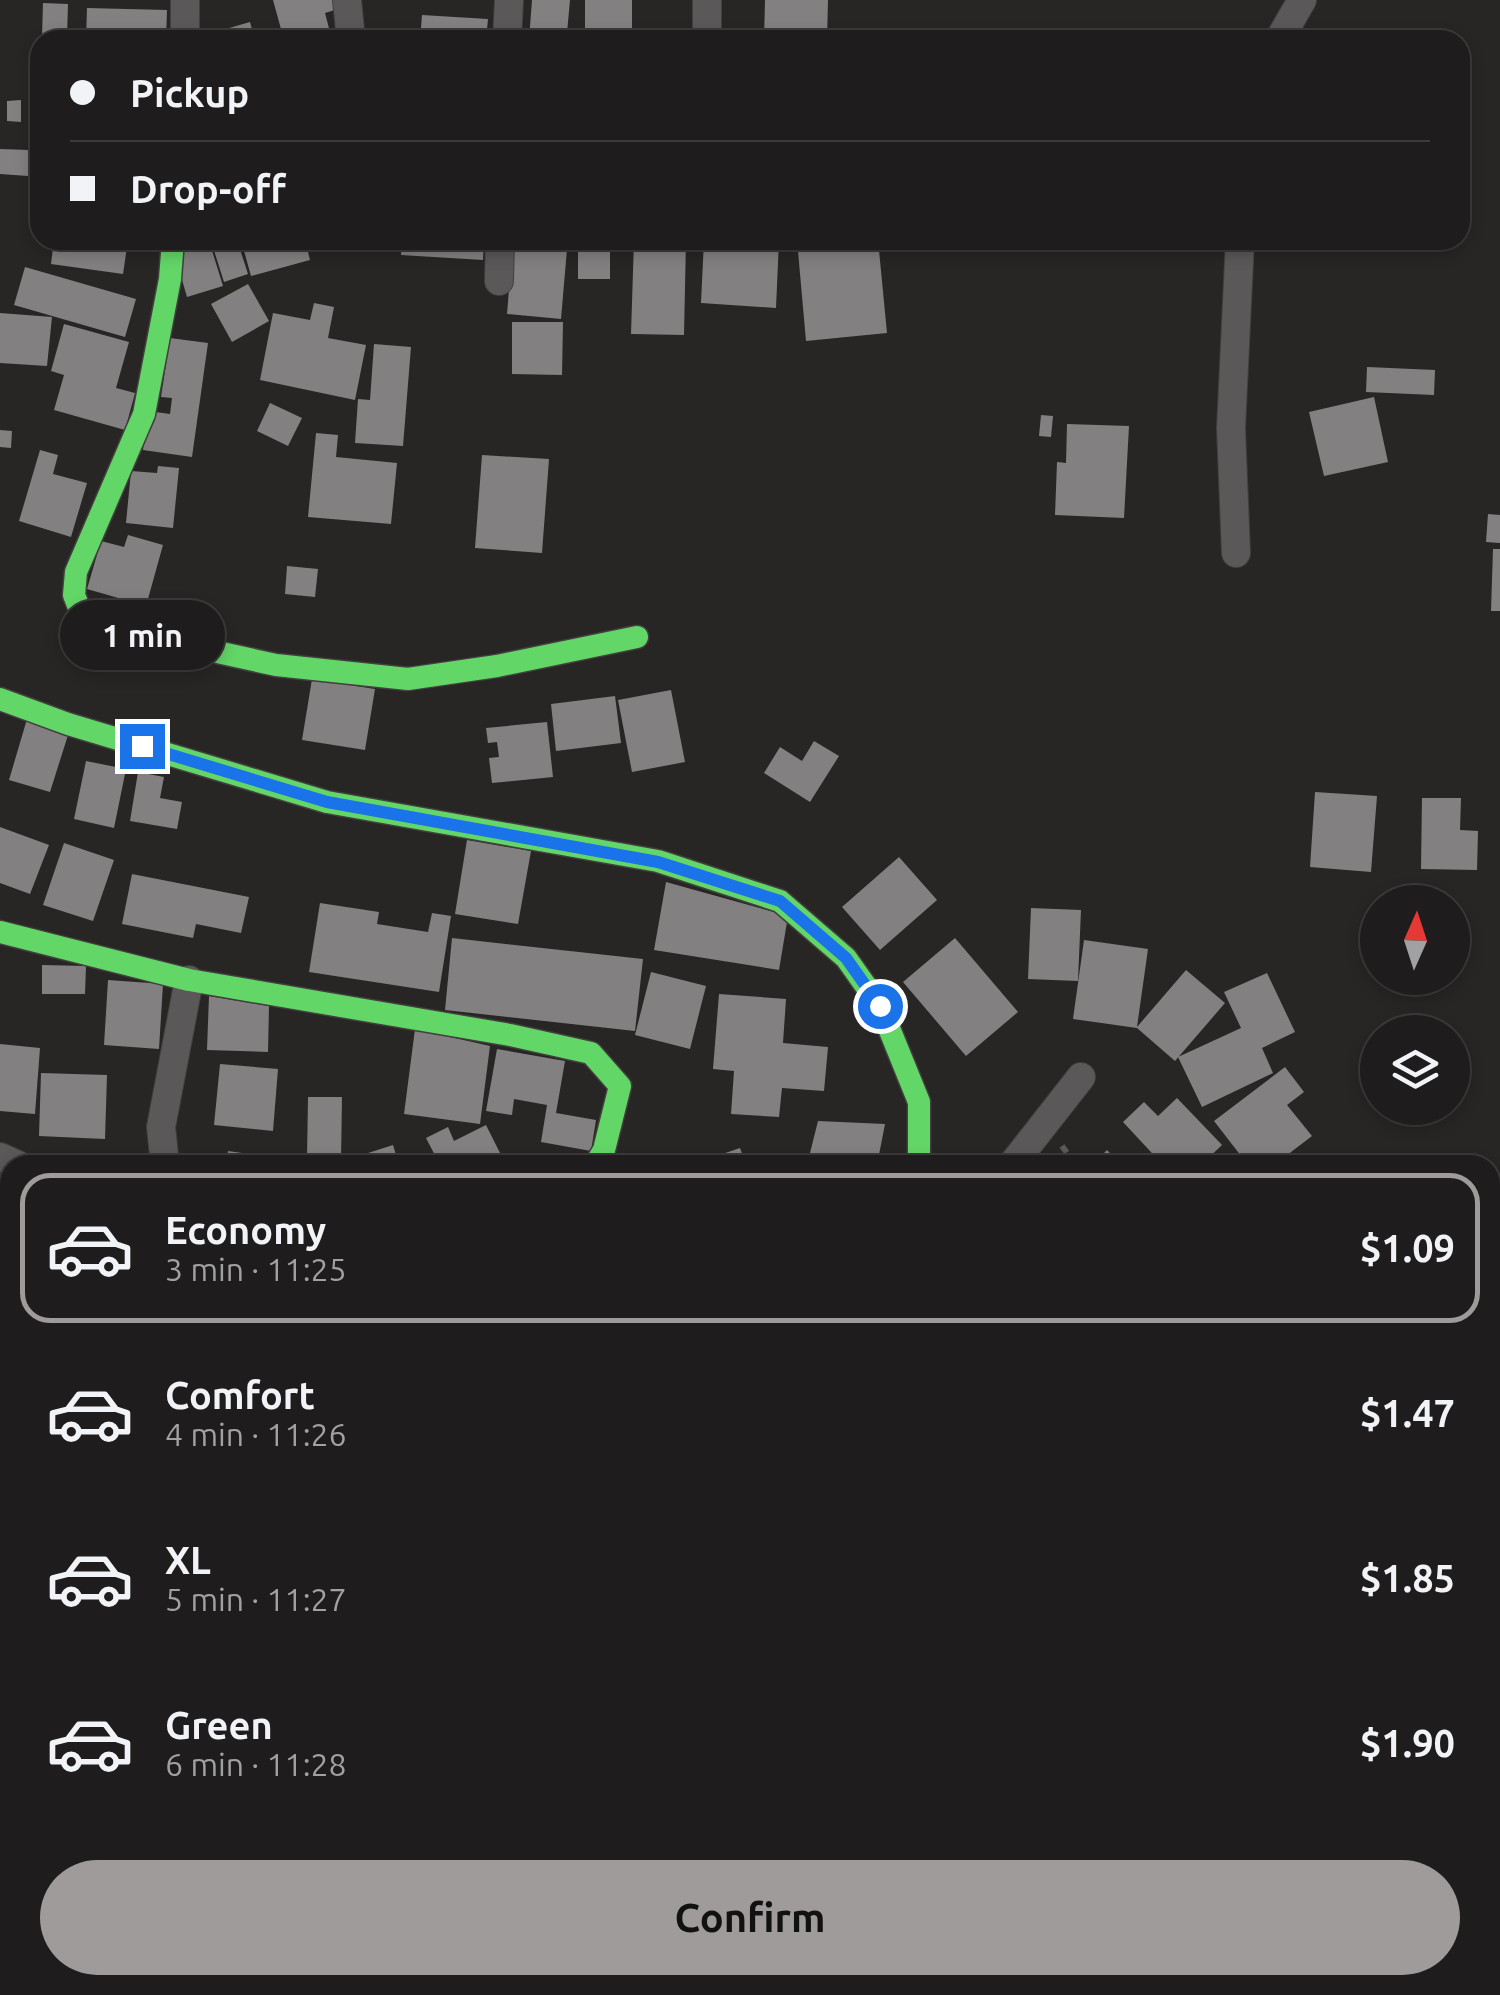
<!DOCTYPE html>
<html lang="en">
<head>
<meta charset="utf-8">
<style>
	:root { --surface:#1e1c1c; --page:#262525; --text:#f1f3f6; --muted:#a1a1a3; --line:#3c3a3b; --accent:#9e9b9a }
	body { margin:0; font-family:Ubuntu,sans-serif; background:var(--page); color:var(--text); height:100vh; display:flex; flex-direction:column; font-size:38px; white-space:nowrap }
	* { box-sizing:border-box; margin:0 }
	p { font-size:32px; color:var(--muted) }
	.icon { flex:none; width:55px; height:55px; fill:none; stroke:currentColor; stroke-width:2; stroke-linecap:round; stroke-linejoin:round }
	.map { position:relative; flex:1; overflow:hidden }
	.drawer { position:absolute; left:0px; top:1155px; width:1500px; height:840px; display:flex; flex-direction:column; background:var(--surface); border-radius:30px 30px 0 0; box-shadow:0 5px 15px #0003,0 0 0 2px var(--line) }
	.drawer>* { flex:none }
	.banner { position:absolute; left:30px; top:30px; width:1440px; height:220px; border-radius:30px; box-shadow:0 5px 15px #0003,0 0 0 2px var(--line); display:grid; align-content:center; height:220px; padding:0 40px; background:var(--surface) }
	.needle { width:65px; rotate:3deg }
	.buttons { position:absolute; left:1360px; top:885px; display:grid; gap:20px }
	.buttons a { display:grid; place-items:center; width:110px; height:110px; border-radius:50%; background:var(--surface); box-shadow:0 5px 15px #0003,0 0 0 2px var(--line); font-size:50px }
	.end { position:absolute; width:45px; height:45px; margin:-22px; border:12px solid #1a73e8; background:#fff; box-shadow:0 0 0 5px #fff }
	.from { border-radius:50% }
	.bubble { position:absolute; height:70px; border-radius:35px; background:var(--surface); box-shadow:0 5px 15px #0003,0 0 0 2px var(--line); font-size:32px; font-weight:700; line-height:70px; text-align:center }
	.banner b { display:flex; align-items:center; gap:35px; height:95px; font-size:38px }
	.banner b+b { border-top:2px solid var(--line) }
	.banner i { width:25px; height:25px; background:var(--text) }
	ul { padding:18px 0 0; list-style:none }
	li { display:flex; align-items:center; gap:30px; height:150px; margin:0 20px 15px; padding:0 20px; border:5px solid transparent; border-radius:30px }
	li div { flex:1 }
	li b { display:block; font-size:38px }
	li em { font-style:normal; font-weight:700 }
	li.on { border-color:var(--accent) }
	li>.icon { width:90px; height:90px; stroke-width:1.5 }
	.cta { display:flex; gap:20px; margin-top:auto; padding:20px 40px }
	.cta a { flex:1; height:115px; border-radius:60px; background:var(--accent); color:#111; font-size:40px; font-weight:700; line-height:115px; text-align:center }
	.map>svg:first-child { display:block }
</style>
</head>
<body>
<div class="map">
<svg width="1500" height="1995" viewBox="0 0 1500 1995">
	<rect width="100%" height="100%" fill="#282525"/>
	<path fill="#492f08" d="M1500,1347V1995H77L70,1985H1490V1348Z"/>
	<path fill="#828080" d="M273,0H336L338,9L325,13L332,40H284Z
		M532,0H570L567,33L581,34V40H529Z
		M585,0H632V40H585Z
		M765,0H828L827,40H764Z
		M43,3L68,4L67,37H42Z
		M87,8L167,10L166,40H86Z
		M422,15L488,19L486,40H420Z
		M250,22L255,40H191V39Z
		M21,100V122L7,121V101Z
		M0,149L29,150L28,176L0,174Z
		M54,240H128L123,274L51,264Z
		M216,240H237L248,274L224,282L211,241Z
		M241,240H305L310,260L251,276Z
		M402,240H484L483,260L401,255Z
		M513,240H551L550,248L567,249L561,319L507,314Z
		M634,240H686L684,335L631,334Z
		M704,240H779L776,308L701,303Z
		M797,240H878L887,333L806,341Z
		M1036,240H1062V245L1036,243Z
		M210,244L223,286L187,297L178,266L184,252Z
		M578,246H610V279H578Z
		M25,267L136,299L125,337L14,305Z
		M248,284L269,321L232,342L211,304Z
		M314,303L334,307L328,338L366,345L355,400L260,380L273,313L310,320Z
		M0,313L52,317L47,366L0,363Z
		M512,322H563L562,375L512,374Z
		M64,324L129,342L116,388L135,393L125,430L54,410L64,375L51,371Z
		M170,338L208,343L192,457L143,450L148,411L170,414L172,398L161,397Z
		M374,344L411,347L403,446L355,443L358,399L370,400Z
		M1367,367L1435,370L1434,395L1366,392Z
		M1374,397L1388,462L1324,476L1309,412Z
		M270,403L302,418L288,446L257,431Z
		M1041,415L1053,416L1051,437L1039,436Z
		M1067,424L1129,426L1124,518L1055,515L1057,462L1066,463Z
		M0,430L12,431L11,448L0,447Z
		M316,433L338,435L336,457L397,463L391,524L308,517Z
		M40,450L58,455L53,474L87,483L71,537L19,521Z
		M482,455L549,459L542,553L475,548Z
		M158,466L179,468L173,528L126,523L131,471L157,473Z
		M1488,514L1500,515V543L1486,542Z
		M128,535L163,545L146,606L87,589L101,541L124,547Z
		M1493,549H1500V611H1491Z
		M287,566L318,569L315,597L285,594Z
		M312,679L375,689L365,750L302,740Z
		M671,690L685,762L632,772L618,700Z
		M615,696L621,743L556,751L551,704Z
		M27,719L69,732L50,792L9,780Z
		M547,722L553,777L492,783L489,758L499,757L497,742L488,743L486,728Z
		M814,741L839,756L810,802L764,773L780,747L802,761Z
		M86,761L126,769L114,828L74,819Z
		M138,772L164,777L160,798L182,802L177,829L130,821Z
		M1315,792L1377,796L1371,872L1310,867Z
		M1422,798H1461L1460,830L1478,831L1477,870L1421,869Z
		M0,827L49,845L30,894L0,883Z
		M467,840L531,851L518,924L455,914Z
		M64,843L114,860L93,921L43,905Z
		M899,857L937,900L880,950L842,907Z
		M132,874L249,897L241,933L196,924L193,938L122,924Z
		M666,882L788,916L779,970L654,950Z
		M320,903L379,912L377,924L428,932L432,913L451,916L439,992L309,972Z
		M1031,908L1081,910L1078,981L1028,979Z
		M452,938L643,959L635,1031L445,1010Z
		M955,938L1018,1012L966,1056L903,982Z
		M1084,940L1148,949L1137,1027L1186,970L1225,1003L1175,1061L1137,1028L1073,1019Z
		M42,965L86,966L85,994H42Z
		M651,972L706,986L690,1049L635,1035Z
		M1267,973L1295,1032L1262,1048L1273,1073L1202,1107L1178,1057L1241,1028L1224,992Z
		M108,980L163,984L159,1049L104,1045Z
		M719,994L786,999L783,1043L828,1047L824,1091L782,1088L779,1117L731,1114L734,1071L713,1069Z
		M209,996L269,1006L268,1052L207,1050Z
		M415,1029L490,1046L480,1124L404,1114Z
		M0,1044L40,1048L35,1114L0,1111Z
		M497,1049L565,1061L556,1113L596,1120L591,1151L541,1142L547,1105L514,1099L512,1115L486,1111Z
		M220,1064L278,1069L273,1131L214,1125Z
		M1285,1067L1304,1092L1287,1105L1312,1136L1274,1165H1248L1214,1121Z
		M41,1073L107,1075L105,1139L39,1136Z
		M308,1097H342L341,1160L307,1159Z
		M1177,1098L1222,1145L1201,1165H1163L1123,1122L1144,1102L1158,1116Z
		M818,1121L885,1124L877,1165H807Z
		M486,1125L506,1165H440L426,1138L448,1127L454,1141Z
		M393,1145L399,1165H334V1164Z
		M740,1148L746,1165H693V1164Z
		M1107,1150L1121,1165H1092Z
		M228,1151L242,1153L241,1165H226Z
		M10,1266V1320L0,1295V1270Z
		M10,1384V1455L0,1459V1388Z
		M10,1608V1690L0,1694V1612Z
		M10,1750V1789L0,1763V1753Z"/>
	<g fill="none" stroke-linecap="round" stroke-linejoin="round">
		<g stroke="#42403f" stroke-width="30">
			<path id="street" d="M347,0L351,40
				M185,40V0
				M507,40L509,0
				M707,40V0
				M1279,40L1302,0
				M499,281L500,240
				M1236,553L1231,428L1240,240
				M0,1157L18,1165
				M165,1165L161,1127L189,980
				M1012,1165L1081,1077
				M0,1240L10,1235
				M0,1479L10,1475
				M0,1737L10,1732
				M0,1824H10"/>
		</g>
		<g stroke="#42403f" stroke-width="25">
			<path id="fast" d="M173,240L170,279L144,414L76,572L74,595L85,623L276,665L408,679L497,666L637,637
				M0,699L68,724L327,802L658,861L780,901L846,958L880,1006L919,1102V1165
				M0,932L189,980L510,1035L591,1053L620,1086L604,1150L595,1165"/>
		</g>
		<path stroke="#5a5858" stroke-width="6" stroke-dasharray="8 5" stroke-linecap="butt" d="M1062,1146L1076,1165
			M1490,1173L1500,1171"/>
		<use href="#street" stroke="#5a5858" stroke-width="28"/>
		<use href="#fast" stroke="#63d668" stroke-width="22"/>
	</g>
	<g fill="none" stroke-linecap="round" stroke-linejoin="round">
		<path stroke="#1a73e8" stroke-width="12" d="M142,746L327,802L658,862L780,901L846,958L880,1006"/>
	</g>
</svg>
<div class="buttons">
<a><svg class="needle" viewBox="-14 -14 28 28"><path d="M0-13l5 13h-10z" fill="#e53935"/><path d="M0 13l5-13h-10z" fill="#a1a1a3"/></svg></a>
<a><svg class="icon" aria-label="layers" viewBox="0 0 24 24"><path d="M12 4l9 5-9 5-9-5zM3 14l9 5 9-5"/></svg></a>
</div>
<i class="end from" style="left:880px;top:1006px"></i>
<i class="end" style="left:142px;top:746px"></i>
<div class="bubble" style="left:60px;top:600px;width:165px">1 min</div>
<div class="banner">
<b><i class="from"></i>Pickup</b>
<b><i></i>Drop-off</b>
</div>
<section class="drawer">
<ul>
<li class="on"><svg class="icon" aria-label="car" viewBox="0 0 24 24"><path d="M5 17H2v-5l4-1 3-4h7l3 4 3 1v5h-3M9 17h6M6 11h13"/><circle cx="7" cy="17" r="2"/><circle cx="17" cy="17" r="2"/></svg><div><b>Economy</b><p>3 min · 11:25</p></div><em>$1.09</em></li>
<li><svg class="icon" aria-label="car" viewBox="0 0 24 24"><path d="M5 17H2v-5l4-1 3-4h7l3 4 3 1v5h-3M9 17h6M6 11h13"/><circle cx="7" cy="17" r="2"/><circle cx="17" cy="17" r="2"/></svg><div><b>Comfort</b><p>4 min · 11:26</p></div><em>$1.47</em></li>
<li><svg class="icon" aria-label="car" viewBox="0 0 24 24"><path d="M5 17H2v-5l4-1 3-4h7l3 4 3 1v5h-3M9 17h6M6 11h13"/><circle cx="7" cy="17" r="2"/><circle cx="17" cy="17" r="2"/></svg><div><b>XL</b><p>5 min · 11:27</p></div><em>$1.85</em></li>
<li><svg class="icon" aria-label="car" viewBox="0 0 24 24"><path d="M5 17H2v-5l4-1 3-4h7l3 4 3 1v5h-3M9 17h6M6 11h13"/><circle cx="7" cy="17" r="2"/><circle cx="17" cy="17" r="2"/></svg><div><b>Green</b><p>6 min · 11:28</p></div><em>$1.90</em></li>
</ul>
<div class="cta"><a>Confirm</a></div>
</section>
</div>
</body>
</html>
